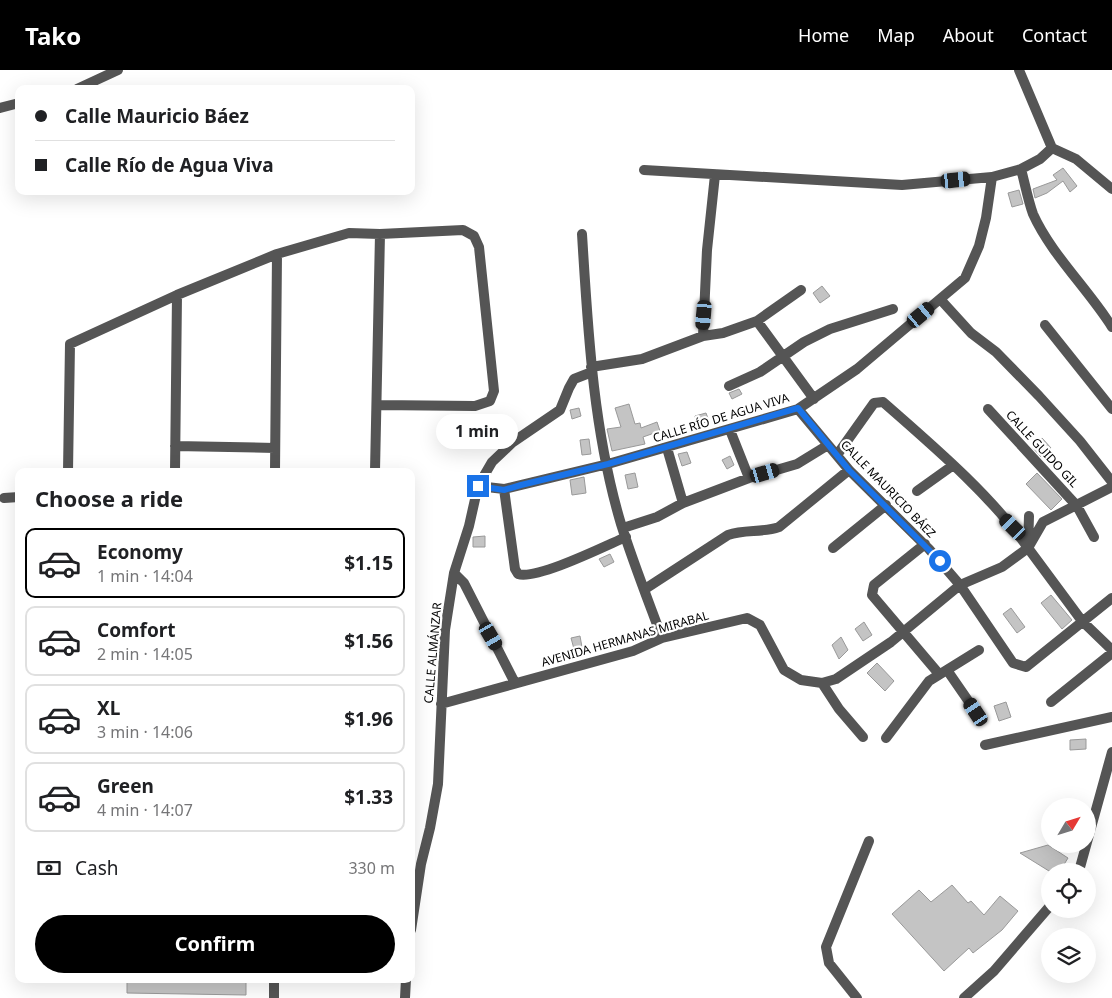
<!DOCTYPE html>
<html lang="en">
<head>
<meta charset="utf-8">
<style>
	:root { --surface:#fff; --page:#f2f2f2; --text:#202124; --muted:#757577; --line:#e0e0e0; --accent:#000 }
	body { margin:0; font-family:"Noto Sans",sans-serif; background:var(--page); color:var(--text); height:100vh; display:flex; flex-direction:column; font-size:19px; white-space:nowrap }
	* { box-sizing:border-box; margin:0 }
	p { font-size:16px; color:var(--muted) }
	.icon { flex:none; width:28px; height:28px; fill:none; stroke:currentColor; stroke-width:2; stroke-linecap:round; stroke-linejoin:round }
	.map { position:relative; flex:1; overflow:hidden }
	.side { position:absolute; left:15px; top:398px; width:400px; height:515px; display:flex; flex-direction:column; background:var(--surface); border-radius:10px; box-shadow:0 5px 20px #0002 }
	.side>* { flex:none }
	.top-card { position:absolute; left:15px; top:15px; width:400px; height:110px; border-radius:10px; box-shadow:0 5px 20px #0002; display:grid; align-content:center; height:110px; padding:0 20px; background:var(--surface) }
	.needle { width:32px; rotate:52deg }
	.tools { position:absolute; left:1041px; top:728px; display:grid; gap:10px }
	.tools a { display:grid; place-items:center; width:55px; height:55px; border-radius:50%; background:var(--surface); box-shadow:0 5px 20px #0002; font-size:25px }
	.end { position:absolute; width:22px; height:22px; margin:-11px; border:6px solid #1a73e8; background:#fff; box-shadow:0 0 0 2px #fff }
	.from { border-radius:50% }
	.bubble { position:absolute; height:35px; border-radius:18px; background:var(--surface); box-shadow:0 5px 20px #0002; font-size:16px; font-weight:700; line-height:35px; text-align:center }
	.car { position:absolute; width:15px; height:30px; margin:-15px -8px; border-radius:6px; box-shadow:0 0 4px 1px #0007; background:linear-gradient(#222 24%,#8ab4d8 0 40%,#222 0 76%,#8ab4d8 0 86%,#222 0) }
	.top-card b { display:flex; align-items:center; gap:18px; height:48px; font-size:19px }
	.top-card b+b { border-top:1px solid var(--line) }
	.top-card i { width:12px; height:12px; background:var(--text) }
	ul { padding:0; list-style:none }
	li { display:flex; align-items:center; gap:15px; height:70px; margin:0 10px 8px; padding:0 10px; border:2px solid var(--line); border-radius:10px }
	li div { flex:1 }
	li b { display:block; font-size:19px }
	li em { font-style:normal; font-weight:700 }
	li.selected { border-color:var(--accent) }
	li>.icon { width:45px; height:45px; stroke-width:1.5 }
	h2 { padding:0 20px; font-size:22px; line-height:60px }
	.pay { display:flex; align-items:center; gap:12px; height:55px; padding:0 20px; font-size:19px }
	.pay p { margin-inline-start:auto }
	.button { display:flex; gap:10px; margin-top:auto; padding:10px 20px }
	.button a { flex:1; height:58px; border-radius:30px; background:var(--accent); color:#fff; font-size:20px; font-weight:700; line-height:58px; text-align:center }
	header { display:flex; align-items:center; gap:30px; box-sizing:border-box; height:70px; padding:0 25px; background:var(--accent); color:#fff }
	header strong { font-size:24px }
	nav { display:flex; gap:28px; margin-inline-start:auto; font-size:18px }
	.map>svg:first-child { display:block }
</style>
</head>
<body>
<header>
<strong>Tako</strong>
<nav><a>Home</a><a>Map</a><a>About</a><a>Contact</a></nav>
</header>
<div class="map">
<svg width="1112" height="928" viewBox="0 0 1112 928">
	<rect width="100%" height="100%" fill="#fff"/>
	<path fill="#c4c4c4" stroke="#999" d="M1063,98L1077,116L1070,122L1063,111L1047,123L1035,128L1033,119L1057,110L1053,105Z
		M1019,120L1023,134L1012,137L1008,123Z
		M822,216L830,226L820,233L813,223Z
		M739,319L742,324L732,329L729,323Z
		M629,334L635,354L640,353L641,358L657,352L660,361L643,367L645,374L612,381L607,359L621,357L615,338Z
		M579,338L581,346L572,349L570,340Z
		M706,343L709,351L697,355L695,346Z
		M1042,368L1051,378L1041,387L1032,377Z
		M589,369L591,384L582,385L580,370Z
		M687,382L691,393L682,396L678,384Z
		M730,386L734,395L727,399L722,390Z
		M635,403L638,417L628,419L625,405Z
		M1037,403L1062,429L1051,440L1026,414Z
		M584,407L586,423L572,425L570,410Z
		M485,466V477H473V467Z
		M610,484L614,492L604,497L599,489Z
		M1051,525L1072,550L1062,559L1041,533Z
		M1011,538L1025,557L1017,563L1003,544Z
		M864,552L872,565L863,571L855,559Z
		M580,566L582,577L574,579L571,568Z
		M841,567L848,580L839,589L832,575Z
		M877,593L894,611L885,621L867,603Z
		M1006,632L1011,647L999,651L994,636Z
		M1086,669V679L1070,680V670Z
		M1048,775L1068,788L1060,801H1049L1020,783Z
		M952,815L968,833L971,831L984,845L1000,826L1018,841L1002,860L973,883L969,878L944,901L892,844L919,820L931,832Z
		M127,909H246V925L127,923Z"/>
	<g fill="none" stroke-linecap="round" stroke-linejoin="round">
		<path stroke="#555" stroke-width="10" d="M1019,0L1052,78
			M77,19L118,0
			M0,38L19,33
			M1021,99L1040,89L1052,78L1076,89L1112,119
			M644,100L902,115L992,107
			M582,164C588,261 593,360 621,454C633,492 648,530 662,568
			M757,251L801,220
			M1045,255L1112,339
			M1112,257C1088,219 1051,184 1033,144C1028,130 1025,114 1021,99L992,107L986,148L979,176L965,208L940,229L971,263L996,282L1039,326L1080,371L1112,412
			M703,266L707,180L715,105
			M591,297L642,289L703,266L723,263L757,251L814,329
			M729,316L760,302L804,272L830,259L893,239
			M798,339L849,400L929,479L960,515L1013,593L1026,597L1112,528
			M988,339L1077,436L1094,467
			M730,360L749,408
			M175,376L275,378
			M667,378L683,433
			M837,385L874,333L883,332C932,375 991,425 1028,478
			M68,401L70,274L177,225L277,184L349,163L380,164L463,160L474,166L479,177L494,321L490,331L475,336L377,335
			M175,401L177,225
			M275,401L277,184
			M375,401L380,164
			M478,416L504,419L608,394L798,339L857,299L940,229
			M504,419L515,499L518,504C537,510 605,476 626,467
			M917,421L952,396
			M4,428L19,427
			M1029,446L1028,478L1082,551L1112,580
			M623,458L657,447L683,433L749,408L797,394L828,375
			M925,474L874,515L872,525L939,604
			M833,478L886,435
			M454,503L464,513L515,613
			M645,519L728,465C745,459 762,463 779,457L849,400
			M947,600L976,642
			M822,613L839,639L863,667
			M1051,632L1112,583
			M441,634L633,581L662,568L747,548L760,555L784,600L801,610L822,613L836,609L891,572L960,515L1002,497L1028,478L1043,452L1112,417
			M886,668L929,611L979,580
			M985,675L1112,647
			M1079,801L1112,682
			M411,860L421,794L430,758L438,714L445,560L454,503L469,456L478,416L492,392L513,372L560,340L569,318L574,309L592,302
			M274,928V909
			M405,928L406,909
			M857,928L829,893L826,877L869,771
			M964,928L994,901L1050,836"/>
	</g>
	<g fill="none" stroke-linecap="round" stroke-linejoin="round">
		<path stroke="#1a73e8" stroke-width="6" d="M478,416L504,420L521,415L608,394L798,338L849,400L940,491"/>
	</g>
	<g text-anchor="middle" stroke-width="4.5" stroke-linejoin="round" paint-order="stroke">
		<g font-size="12" fill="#000" stroke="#fff">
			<text transform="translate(721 348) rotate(-17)" y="4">CALLE RÍO DE AGUA VIVA</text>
			<text transform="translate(1042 379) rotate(47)" y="4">CALLE GUIDO GIL</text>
			<text transform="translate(888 419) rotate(46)" y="4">CALLE MAURICIO BÁEZ</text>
			<text transform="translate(625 569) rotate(-16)" y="4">AVENIDA HERMANAS MIRABAL</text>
			<text transform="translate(433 583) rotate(-85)" y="4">CALLE ALMÁNZAR</text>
		</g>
	</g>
</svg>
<div class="tools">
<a><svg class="needle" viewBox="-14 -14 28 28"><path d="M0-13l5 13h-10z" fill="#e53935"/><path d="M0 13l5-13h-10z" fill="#757577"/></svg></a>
<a><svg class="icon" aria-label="locate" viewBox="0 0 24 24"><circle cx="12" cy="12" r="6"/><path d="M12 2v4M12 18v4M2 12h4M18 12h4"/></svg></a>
<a><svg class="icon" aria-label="layers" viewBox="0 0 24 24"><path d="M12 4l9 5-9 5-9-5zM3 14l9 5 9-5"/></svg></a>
</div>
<i class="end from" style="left:940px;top:491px"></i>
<i class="end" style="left:478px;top:416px"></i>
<div class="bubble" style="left:436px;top:344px;width:82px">1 min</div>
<i class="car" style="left:956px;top:110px;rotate:84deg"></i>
<i class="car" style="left:704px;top:245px;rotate:185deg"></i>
<i class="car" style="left:921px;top:245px;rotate:50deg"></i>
<i class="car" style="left:765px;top:403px;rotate:74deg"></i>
<i class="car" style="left:1013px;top:457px;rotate:315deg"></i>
<i class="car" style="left:491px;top:566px;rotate:150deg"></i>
<i class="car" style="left:976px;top:642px;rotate:326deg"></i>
<div class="top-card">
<b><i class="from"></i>Calle Mauricio Báez</b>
<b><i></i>Calle Río de Agua Viva</b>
</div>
<section class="side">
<h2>Choose a ride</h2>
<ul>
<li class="selected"><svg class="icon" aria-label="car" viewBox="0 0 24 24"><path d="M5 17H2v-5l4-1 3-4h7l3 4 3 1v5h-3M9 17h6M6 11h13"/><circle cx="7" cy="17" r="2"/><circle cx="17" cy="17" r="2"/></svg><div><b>Economy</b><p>1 min · 14:04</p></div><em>$1.15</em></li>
<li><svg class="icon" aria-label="car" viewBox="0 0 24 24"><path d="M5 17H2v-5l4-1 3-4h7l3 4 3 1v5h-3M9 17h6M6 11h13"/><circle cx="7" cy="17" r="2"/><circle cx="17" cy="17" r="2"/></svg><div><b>Comfort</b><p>2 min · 14:05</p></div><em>$1.56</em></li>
<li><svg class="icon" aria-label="car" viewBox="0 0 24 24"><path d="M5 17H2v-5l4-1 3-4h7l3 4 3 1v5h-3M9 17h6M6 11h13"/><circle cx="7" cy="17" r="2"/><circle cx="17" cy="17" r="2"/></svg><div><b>XL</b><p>3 min · 14:06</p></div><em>$1.96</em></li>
<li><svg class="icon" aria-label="car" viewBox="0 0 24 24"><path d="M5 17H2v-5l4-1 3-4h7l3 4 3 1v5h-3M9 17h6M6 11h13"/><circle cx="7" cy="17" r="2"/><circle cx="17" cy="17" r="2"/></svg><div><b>Green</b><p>4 min · 14:07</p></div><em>$1.33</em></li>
</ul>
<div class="pay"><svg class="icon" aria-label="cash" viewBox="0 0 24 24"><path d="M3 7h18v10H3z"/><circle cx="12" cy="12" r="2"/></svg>Cash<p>330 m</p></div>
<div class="button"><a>Confirm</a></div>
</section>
</div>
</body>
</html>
